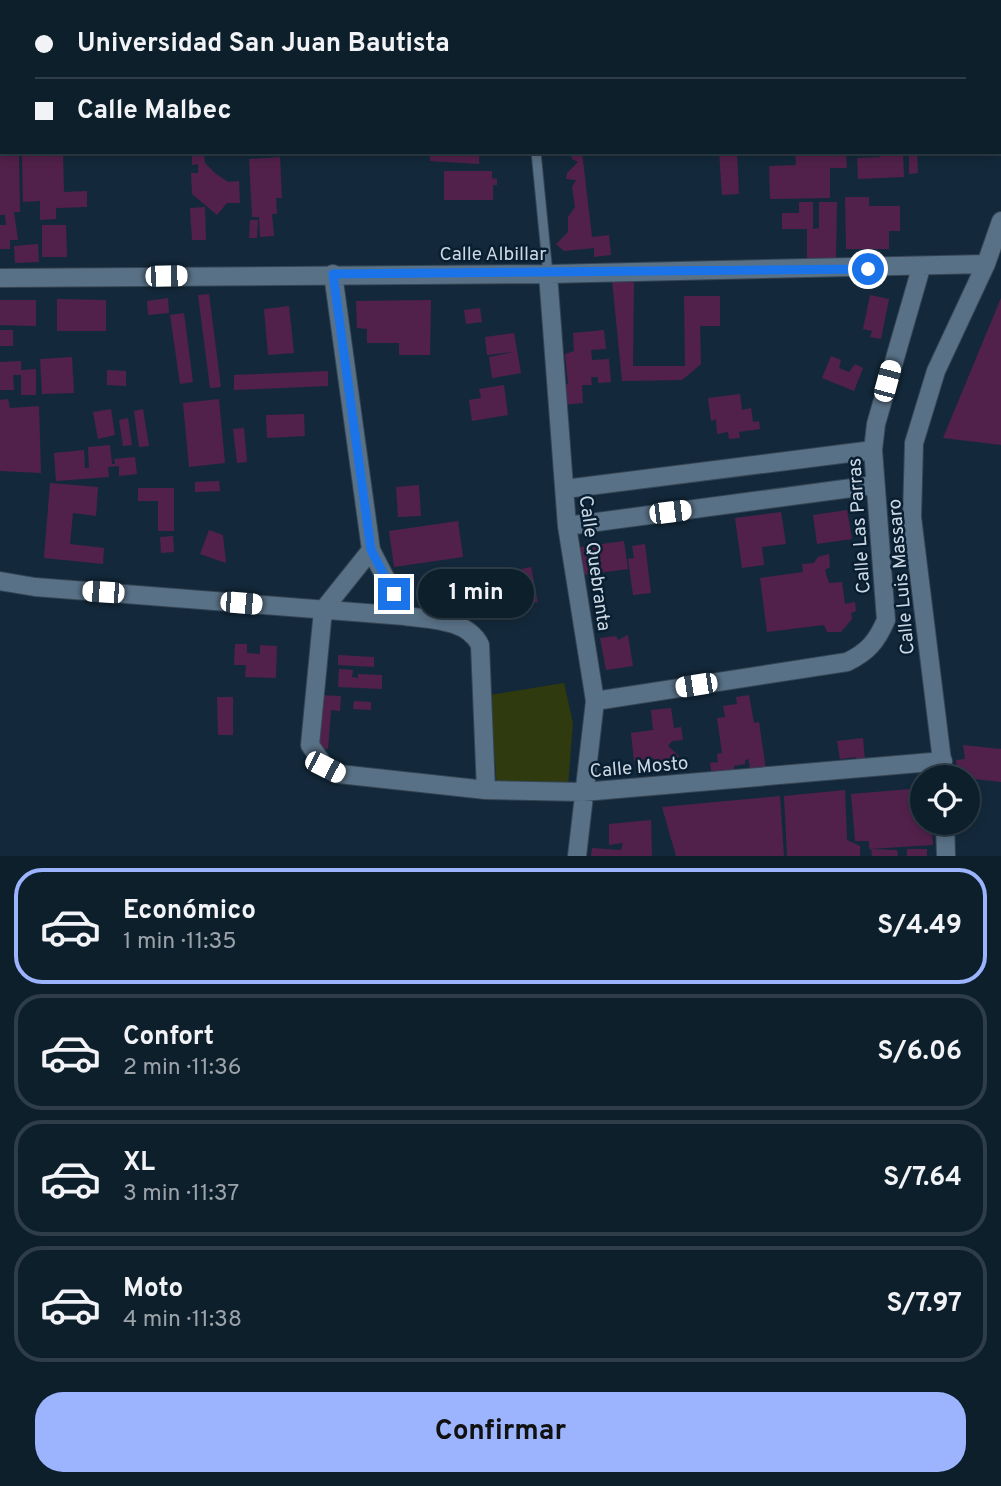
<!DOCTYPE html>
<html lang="es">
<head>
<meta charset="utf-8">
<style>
	:root { --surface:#0e1f2c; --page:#172734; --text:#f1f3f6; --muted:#9ba2a9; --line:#2e3d48; --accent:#9cb4fd }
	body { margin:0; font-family:Overpass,sans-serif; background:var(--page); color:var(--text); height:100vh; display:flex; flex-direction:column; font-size:26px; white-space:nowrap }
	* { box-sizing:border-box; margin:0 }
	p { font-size:23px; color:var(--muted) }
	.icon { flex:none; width:38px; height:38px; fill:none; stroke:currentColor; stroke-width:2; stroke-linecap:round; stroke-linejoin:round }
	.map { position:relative; height:856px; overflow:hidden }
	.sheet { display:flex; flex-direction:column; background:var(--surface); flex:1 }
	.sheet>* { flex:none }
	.top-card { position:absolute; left:0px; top:0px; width:1001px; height:154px; box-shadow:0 4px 10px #0003,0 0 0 2px var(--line); display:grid; align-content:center; height:154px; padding:0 35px; background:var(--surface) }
	.buttons { position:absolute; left:910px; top:765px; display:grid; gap:14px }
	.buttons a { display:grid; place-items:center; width:70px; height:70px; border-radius:50%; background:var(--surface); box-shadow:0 4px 10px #0003,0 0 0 2px var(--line); font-size:35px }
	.end { position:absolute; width:32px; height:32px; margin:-16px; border:9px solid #1a73e8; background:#fff; box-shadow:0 0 0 4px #fff }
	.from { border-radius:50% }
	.bubble { position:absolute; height:49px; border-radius:24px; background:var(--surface); box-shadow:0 4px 10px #0003,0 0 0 2px var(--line); font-size:23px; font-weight:700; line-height:49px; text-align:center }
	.car { position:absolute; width:21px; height:42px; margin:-21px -10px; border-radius:9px; box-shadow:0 0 5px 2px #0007; background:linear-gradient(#fff 24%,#345 0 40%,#fff 0 76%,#345 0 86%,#fff 0) }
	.top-card b { display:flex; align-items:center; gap:24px; height:66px; font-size:26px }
	.top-card b+b { border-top:2px solid var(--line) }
	.top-card i { width:18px; height:18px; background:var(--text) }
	ul { padding:12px 0 0; list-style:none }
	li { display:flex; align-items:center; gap:21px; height:116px; margin:0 14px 10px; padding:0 21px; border:4px solid var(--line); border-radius:28px }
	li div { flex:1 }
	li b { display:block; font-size:26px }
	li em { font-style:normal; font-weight:700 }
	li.current { border-color:var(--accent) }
	li>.icon { width:63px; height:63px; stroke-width:1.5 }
	.button { display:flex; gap:14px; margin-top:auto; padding:14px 35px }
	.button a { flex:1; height:80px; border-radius:28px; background:var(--accent); color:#111; font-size:28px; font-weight:700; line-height:80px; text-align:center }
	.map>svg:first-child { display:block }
</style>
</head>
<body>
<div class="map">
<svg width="1001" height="856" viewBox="0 0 1001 856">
	<rect width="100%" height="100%" fill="#13293b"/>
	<path fill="#2f3a0e" d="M564,683L573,723L568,786L497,787L490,695Z"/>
	<path fill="#52214b" d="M0,152H19L20,212H14L18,240H10V249H0V225H6L5,215H0Z
		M192,152H204L205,163L216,174L228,182L239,181L240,203H227L217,215L192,194L191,173H198V164L192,165Z
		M430,152H479V164L430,161Z
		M571,152H582L592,237L609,235L611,255L594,257V248L564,251L556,244L568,232V217L575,207L572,187L576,180L566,179L567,173L578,162L572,159Z
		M719,152H737L739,194L722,195Z
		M795,152H846L847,168H830V198L770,199L769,166L796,165Z
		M879,152H917L918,173L909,174V156H903L904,177L858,179L857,158L880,157Z
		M63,155L64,192L87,191V207L56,208V219L40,220V201L23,202L22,156Z
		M280,157L282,198H276L277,214H272L274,236L260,237L259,217H252L249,159Z
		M444,171H492V178L497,179V185H493V200H444Z
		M845,197H869V206H900V231H889V249H846Z
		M799,202H813V229L819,228V202H837L836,258H807V229H782V213H799Z
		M205,207L206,240H192L190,208Z
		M250,220H258L257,238H249Z
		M42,225H66L67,257H42Z
		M38,244L39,262L15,263L14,246Z
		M612,280H634L633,366H685L684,296H720V326H700L701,364L682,380L622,381Z
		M209,294L221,387L210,388L198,295Z
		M870,295L889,299L881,339L870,337L872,331L863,329Z
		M168,298L169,313L148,315L147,301Z
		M1001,298V445L943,438Z
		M57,299L106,300V331H57Z
		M0,300H36V326L0,325Z
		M431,300L430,355H399V343H367V329L357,328L356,301Z
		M289,306L294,353L268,355L264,309Z
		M480,308L482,322L466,324L464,310Z
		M184,313L193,382L180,384L170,315Z
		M0,330H13V346H0Z
		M604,330L606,349L591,350L592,360L609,359L611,382L598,383V377H591L592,385H582L583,403L559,405L557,385L568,384L565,354L574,351L573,333Z
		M514,333L521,373L492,378L489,357L513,352L487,355L485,337Z
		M831,356L841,360L839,368L849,372L855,364L863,368L854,391L822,378Z
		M72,357L74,393L42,394L40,359Z
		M21,361V370L36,369V395H21V375H13L14,390H0V362Z
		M107,370L126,371V386L107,385Z
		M328,371V386L234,390V375Z
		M504,385L508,415L472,421L469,400L481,398L479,389Z
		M740,394L742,410L751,408L753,422L759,421L760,429L739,432L740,438L729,439L728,432L717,434L716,419L711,421L708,398Z
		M8,399L10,408L39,406L41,473L0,471V400Z
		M219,399L225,463L189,467L183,403Z
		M111,409L115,435L98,439L93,412Z
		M143,409L149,446L139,447L134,411Z
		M304,414L305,436L267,438L266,415Z
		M128,418L132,445L123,446L119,420Z
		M244,428L247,462L237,463L233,429Z
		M110,445L112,464H115L114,459L135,457L137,474L119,476V466L108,467L109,477L56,481L54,453L84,450L85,468H89L88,447Z
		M219,481L220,491L195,492V482Z
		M50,483L98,487L96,516L73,513L70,544L104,548L103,564L44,558Z
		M419,485L421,516L398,517L396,487Z
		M138,488H174V531H158V501H138Z
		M847,510L852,539L817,544L813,515Z
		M781,512L786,544L762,547L764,565L742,568L735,518Z
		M458,521L463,557L394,567L389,531Z
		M209,530L223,535L226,563L200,554Z
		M173,536L174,552L161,553L160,537Z
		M624,541L628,569L583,575L580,547Z
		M645,544L651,593L633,595L628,559L634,558L632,546Z
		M829,554L830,567L825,570L829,583L842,582L845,604L855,602L856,611L851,613L852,619L841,632H827L824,625L767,632L760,578L803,572L802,564L814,563L818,557Z
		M531,567L538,602L492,612L484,577Z
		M628,635L633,666L606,670L600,638L616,636L618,640Z
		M235,644H247V653L260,654V645L277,646L276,678L245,677L246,665H234Z
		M338,655L374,657V667L338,665Z
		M339,669L353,670L352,677L358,678V674L382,675V689L338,687Z
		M319,695L341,696L340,711L331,710L328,749L315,748Z
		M749,695L754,723L759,722L766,770L751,772L748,759L745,760V764L734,766L735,773L712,777L710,763L718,762L717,754L722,753L717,718L725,717L723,706L737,704L736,697Z
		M217,697H233V735H218Z
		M354,701L371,702V710L353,709Z
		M671,708L674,728L681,727L683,740L672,741L668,746L679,756L666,770L653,758L634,761L631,733L653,730L651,710Z
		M863,738L865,760L857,761L856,757L840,759L837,741Z
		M963,745L1001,749V782L958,777L956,760L965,759Z
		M922,788V822H931L933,845L869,849V841H855L851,794Z
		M845,790L847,840L860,846V856H787L784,796Z
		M780,796L784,856H676L662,807Z
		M651,820L652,856H591L592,848L621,850L623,843L609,845V824Z
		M871,849L897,850L898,856H872Z
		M907,849H927V856H907Z"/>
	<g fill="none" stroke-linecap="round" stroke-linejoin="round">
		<g stroke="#354554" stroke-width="11">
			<path id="service" d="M536,152L548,274"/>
		</g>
		<g stroke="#354554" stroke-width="20">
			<path id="minor" d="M333,274L371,550L405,616
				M548,274L567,526L595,701L577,856
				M0,278L548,274L986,264
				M565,489L873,450
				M567,526L874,485
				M371,550L323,610L310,745L325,767L339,774L486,790L583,792L943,761
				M0,581L35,587L405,616C431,620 467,619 480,645L486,790
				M595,701L847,662C868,652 877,641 886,620L873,450L876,424L921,268
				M944,777L912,517L914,443L936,371L986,264L1001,221
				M945,822L946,856"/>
		</g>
		<use href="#service" stroke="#597186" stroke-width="9"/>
		<use href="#minor" stroke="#597186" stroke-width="18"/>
	</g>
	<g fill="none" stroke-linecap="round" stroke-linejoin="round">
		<path stroke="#1a73e8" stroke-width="9" d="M394,594L371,550L333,274L868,269"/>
	</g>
	<g text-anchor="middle" stroke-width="5" stroke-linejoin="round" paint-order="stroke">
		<g font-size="19" fill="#ccd9e5" stroke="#091f31">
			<text x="493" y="260">Calle Albillar</text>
			<text transform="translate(858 526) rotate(-94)" y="7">Calle Las Parras</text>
			<text transform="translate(596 563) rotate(82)" y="7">Calle Quebranta</text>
			<text transform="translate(900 577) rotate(-95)" y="7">Calle Luis Massaro</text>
			<text transform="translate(639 766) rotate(-5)" y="7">Calle Mosto</text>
		</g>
	</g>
</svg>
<div class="buttons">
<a><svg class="icon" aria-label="locate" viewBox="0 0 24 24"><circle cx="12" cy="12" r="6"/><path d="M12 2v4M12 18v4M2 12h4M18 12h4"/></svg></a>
</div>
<i class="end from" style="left:868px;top:269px"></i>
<i class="end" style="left:394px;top:594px"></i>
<div class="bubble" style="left:418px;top:569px;width:116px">1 min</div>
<i class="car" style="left:166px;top:276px;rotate:89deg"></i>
<i class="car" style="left:887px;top:381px;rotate:15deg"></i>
<i class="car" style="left:670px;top:512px;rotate:83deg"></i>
<i class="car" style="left:103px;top:592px;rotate:274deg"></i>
<i class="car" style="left:241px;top:603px;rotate:95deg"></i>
<i class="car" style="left:696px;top:685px;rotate:261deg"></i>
<i class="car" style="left:325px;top:767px;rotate:117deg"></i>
<div class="top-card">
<b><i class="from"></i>Universidad San Juan Bautista</b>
<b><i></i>Calle Malbec</b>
</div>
</div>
<section class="sheet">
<ul>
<li class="current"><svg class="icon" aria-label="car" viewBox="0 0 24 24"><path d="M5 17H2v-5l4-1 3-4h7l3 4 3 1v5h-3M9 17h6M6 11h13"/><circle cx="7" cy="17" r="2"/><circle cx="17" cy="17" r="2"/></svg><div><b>Económico</b><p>1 min · 11:35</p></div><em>S/4.49</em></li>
<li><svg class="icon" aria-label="car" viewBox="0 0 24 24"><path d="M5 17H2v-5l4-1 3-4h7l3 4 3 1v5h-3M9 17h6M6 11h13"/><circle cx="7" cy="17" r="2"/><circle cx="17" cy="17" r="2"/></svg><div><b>Confort</b><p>2 min · 11:36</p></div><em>S/6.06</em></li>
<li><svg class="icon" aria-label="car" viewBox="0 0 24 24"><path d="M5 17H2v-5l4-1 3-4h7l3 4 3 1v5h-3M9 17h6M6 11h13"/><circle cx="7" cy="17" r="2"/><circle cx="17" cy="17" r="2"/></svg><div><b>XL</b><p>3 min · 11:37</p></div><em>S/7.64</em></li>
<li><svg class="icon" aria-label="car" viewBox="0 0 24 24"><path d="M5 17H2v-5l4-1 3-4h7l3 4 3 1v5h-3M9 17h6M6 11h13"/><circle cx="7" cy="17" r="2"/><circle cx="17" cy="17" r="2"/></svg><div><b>Moto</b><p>4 min · 11:38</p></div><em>S/7.97</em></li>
</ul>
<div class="button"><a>Confirmar</a></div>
</section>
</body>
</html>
